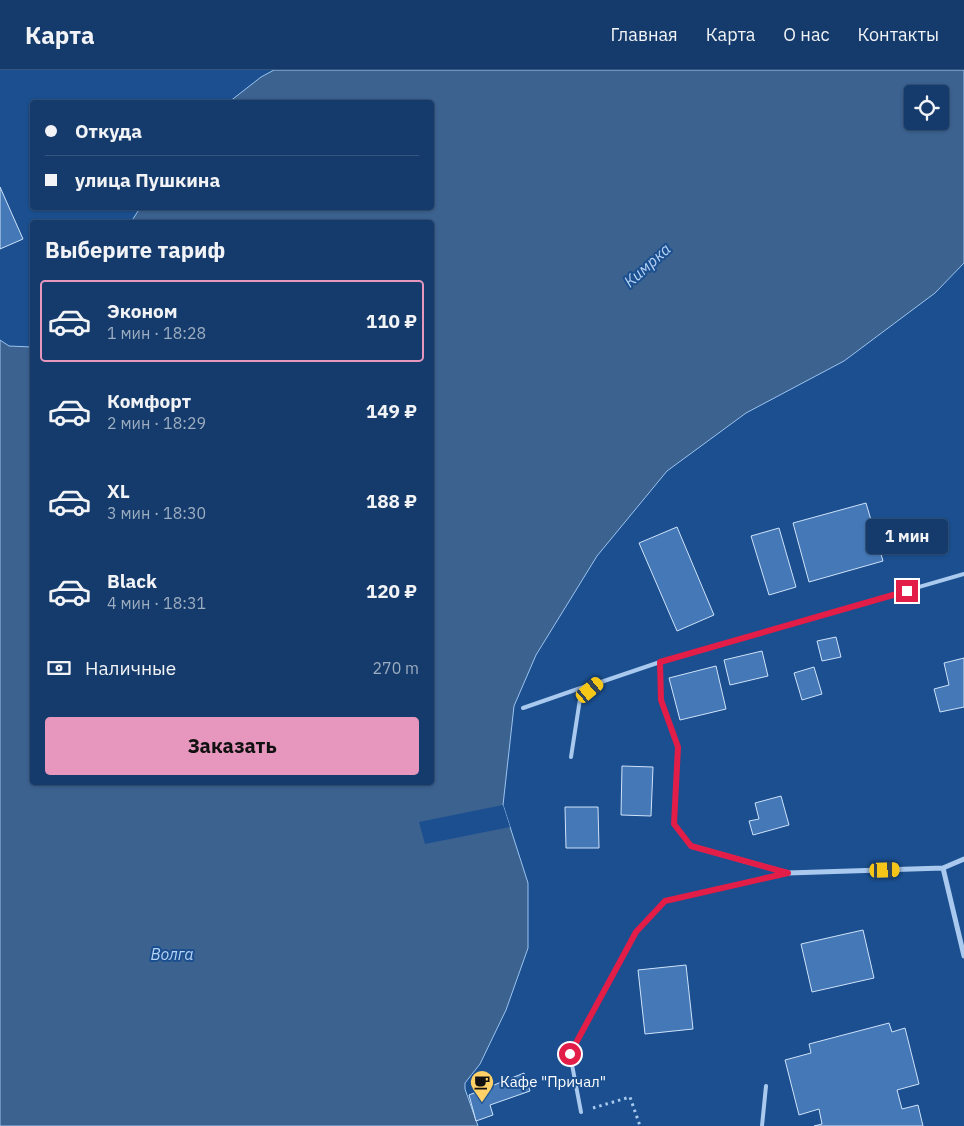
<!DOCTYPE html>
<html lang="ru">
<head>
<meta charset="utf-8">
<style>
	:root { --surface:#143b6b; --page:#214673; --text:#f1f3f6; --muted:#9dadc1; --line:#33557e; --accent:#e797bd }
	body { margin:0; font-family:"IBM Plex Sans",sans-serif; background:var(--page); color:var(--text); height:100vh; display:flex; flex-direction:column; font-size:19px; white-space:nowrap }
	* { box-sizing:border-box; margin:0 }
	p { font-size:16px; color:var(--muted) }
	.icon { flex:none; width:28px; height:28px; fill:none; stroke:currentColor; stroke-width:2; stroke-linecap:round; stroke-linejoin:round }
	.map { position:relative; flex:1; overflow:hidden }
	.panel { position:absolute; left:30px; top:150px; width:404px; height:565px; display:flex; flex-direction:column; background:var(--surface); border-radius:5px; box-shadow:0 1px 4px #0004,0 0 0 1px var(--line) }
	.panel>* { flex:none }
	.top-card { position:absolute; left:30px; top:30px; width:404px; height:110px; border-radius:5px; box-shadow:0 1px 4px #0004,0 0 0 1px var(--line); display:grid; align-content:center; height:110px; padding:0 15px; background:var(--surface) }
	.tools { position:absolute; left:904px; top:15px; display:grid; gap:10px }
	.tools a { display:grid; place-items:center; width:45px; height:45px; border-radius:5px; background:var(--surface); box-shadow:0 1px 4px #0004,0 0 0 1px var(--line); font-size:25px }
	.end { position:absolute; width:22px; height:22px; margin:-11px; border:6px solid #e11d48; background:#fff; box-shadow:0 0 0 2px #fff }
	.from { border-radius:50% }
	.bubble { position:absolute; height:35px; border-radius:5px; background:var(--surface); box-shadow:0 1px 4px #0004,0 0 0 1px var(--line); font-size:16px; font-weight:800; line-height:35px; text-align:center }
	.car { position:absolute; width:15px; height:30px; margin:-15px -8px; border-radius:6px; box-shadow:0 0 4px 1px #0007; background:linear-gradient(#f5c518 24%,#345 0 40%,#f5c518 0 76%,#345 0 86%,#f5c518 0) }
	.top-card b { display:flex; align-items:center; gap:18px; height:48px; font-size:19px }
	.top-card b+b { border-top:1px solid var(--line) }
	.top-card i { width:12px; height:12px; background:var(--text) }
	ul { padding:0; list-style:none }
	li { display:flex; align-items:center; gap:15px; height:82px; margin:0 10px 8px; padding:0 5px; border:2px solid transparent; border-radius:5px }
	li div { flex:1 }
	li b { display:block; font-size:19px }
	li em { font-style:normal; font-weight:800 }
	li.selected { border-color:var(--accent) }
	li>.icon { width:45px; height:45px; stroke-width:1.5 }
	h2 { padding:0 15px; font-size:22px; line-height:60px }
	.pay { display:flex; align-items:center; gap:12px; height:55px; padding:0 15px; font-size:19px }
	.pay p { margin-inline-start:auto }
	.button { display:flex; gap:10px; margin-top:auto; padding:10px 15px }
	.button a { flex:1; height:58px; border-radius:5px; background:var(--accent); color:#111; font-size:20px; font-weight:800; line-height:58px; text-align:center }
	header { display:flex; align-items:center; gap:30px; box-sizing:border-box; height:70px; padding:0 25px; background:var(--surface); border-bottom:1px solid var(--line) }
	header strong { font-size:24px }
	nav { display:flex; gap:28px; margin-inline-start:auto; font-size:18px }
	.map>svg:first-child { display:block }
</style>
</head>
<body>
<header>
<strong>Карта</strong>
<nav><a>Главная</a><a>Карта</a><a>О нас</a><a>Контакты</a></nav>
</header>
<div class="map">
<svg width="964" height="1056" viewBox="0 0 964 1056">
	<rect width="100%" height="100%" fill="#1b4f8f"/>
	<path fill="#3c6290" stroke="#9cc4f0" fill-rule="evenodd" d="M274,0H964V193L935,223L844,291L746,343L667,401L597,486L536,585L514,636L503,735L528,813V878L506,940L480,994L465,1013V1019L478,1056H0V270L9,276L32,277V712H431V152H131L140,138H431V32H229L261,7ZM912,24H940V51H912Z"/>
	<path fill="#1b4f8f" d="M503,735L510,757L425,774L419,752Z"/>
	<path fill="#4478b7" stroke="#cfe3fa" d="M0,117L23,169L0,179Z
		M866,433L883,491L809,512L793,453Z
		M677,457L714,545L677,561L639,473Z
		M779,458L796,517L769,525L751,466Z
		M836,567L841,587L822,591L817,571Z
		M762,581L768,606L730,615L724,590Z
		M964,588V637L940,642L934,619L949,615L944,593Z
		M716,596L726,639L680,650L669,608Z
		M814,597L822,624L802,630L794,603Z
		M622,696L653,697L651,746L621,745Z
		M781,726L789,755L753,765L749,751L759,749L755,733Z
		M565,737H598L599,778H566Z
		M863,860L874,908L812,922L801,874Z
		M686,895L693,959L645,964L638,900Z
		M889,953L892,962L905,958L919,1014L897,1020L902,1039L918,1035L923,1056H814L822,1054L819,1039L799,1045L785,990L811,983L809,974Z
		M524,1003L530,1021L490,1035L493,1045L476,1051L469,1025Z"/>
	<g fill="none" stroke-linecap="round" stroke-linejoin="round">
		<path stroke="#a9c9ee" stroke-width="3" stroke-dasharray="2.5 4" stroke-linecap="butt" d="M593,1038L630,1027L640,1056"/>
		<path stroke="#a9c9ee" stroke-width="4" d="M660,592L661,629L678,677L674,754L691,776
			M523,638L598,612
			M571,687L580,629L601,612L660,592L964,504
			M581,1042L570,984L636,862L665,831L786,803
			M762,1056L766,1016"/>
		<path stroke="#a9c9ee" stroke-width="5" d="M691,776L788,803L943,798L964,789
			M943,798L964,886"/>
	</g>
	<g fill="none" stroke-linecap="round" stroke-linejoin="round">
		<path stroke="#e11d48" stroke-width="6" d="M570,984L636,862L665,831L788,803L691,776L674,754L678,677L661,630L660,592L907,521"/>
	</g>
	<defs>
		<g id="cafe-pin" transform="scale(1.25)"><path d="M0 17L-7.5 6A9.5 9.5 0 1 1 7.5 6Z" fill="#ffd166" stroke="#1b4f8f"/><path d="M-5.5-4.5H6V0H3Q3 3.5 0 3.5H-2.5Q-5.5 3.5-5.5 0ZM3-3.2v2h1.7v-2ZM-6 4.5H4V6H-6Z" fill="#111"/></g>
	</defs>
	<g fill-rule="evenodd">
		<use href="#cafe-pin" x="482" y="1012"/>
	</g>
	<g text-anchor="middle" stroke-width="4" stroke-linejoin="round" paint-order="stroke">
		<g font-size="15" fill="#fff" stroke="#1b4f8f" text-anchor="start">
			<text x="500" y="1017">Кафе "Причал"</text>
		</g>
		<g font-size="16" font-style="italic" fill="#b5d3f5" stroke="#1b4f8f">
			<text transform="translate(647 195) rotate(-42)" y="6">Кимрка</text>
			<text x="172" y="890">Волга</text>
		</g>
	</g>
</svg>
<div class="tools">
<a><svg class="icon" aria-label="locate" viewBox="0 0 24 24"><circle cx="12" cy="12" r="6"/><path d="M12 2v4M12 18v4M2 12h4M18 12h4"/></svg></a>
</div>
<i class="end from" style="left:570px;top:984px"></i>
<i class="end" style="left:907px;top:521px"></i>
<div class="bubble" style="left:866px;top:449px;width:82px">1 мин</div>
<i class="car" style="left:590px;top:620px;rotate:50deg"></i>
<i class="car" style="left:885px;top:800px;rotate:88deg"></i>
<div class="top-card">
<b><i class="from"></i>Откуда</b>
<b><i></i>улица Пушкина</b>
</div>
<section class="panel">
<h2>Выберите тариф</h2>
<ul>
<li class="selected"><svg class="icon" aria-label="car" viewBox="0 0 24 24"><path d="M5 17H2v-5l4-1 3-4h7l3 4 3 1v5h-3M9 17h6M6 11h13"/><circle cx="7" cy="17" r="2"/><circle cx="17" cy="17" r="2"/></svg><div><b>Эконом</b><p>1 мин · 18:28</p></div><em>110 ₽</em></li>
<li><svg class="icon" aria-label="car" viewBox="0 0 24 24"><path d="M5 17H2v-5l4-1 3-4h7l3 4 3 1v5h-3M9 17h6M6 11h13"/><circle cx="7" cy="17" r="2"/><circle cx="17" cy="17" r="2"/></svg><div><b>Комфорт</b><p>2 мин · 18:29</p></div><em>149 ₽</em></li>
<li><svg class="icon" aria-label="car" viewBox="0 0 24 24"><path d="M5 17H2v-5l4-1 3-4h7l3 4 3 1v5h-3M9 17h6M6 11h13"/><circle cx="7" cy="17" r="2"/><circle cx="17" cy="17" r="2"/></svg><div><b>XL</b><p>3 мин · 18:30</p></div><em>188 ₽</em></li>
<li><svg class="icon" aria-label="car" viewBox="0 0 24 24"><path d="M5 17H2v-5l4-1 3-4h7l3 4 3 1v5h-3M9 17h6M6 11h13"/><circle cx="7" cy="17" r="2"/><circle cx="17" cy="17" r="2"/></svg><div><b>Black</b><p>4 мин · 18:31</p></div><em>120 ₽</em></li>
</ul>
<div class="pay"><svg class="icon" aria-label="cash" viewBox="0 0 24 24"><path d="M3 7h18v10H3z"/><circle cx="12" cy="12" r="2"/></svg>Наличные<p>270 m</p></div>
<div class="button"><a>Заказать</a></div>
</section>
</div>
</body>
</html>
